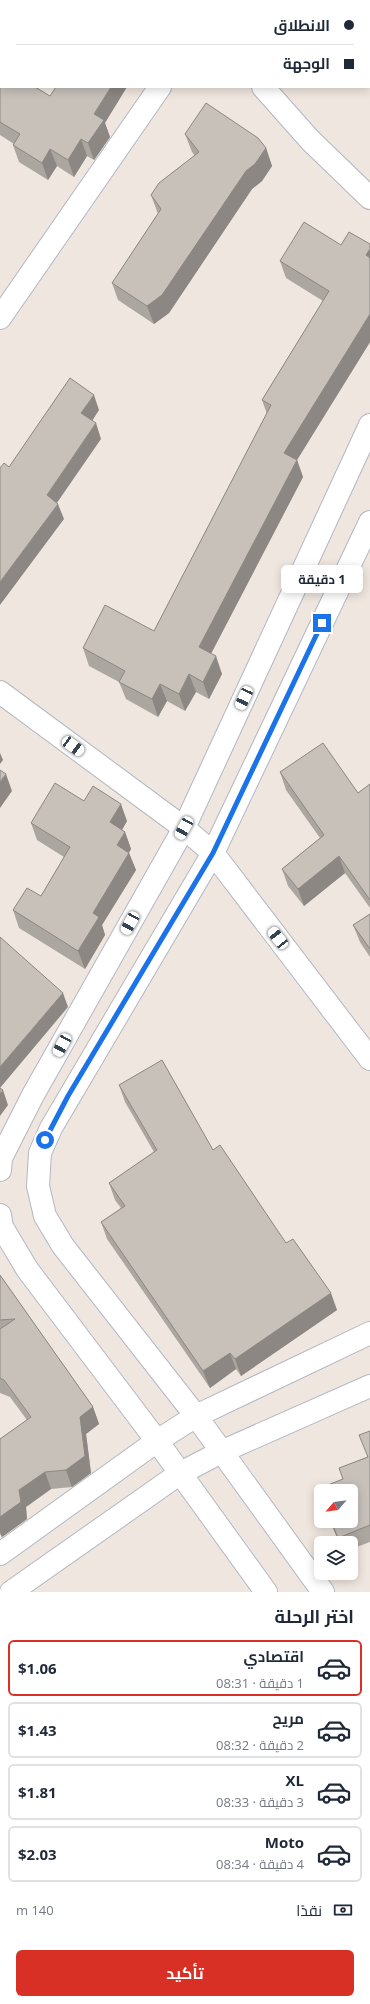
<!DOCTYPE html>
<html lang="ar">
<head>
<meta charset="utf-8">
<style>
	:root { --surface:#fff; --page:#f2f2f3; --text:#1f2937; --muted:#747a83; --line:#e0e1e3; --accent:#d93025 }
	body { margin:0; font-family:"Open Sans",Cairo,sans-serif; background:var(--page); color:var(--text); direction:rtl; height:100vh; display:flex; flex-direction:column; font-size:15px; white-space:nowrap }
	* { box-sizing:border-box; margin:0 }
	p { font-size:13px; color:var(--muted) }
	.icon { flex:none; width:22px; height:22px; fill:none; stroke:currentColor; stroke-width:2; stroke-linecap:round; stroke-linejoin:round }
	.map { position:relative; height:1592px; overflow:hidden; direction:ltr }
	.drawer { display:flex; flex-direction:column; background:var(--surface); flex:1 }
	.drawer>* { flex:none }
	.guide { position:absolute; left:0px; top:0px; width:370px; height:88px; box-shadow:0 2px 10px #0003; direction:rtl; display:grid; align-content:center; height:88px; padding:0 16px; background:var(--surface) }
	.needle { width:26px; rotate:242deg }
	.buttons { position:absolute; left:314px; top:1484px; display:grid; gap:8px }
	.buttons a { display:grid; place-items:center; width:44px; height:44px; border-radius:6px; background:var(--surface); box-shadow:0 2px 10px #0003; font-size:20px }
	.end { position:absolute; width:18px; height:18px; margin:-9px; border:5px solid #1a73e8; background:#fff; box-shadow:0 0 0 2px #fff }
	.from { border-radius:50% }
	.bubble { position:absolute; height:28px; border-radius:6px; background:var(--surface); box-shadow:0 2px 10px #0003; font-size:13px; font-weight:700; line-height:28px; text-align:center; direction:rtl }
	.car { position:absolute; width:12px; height:24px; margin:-12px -6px; border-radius:5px; box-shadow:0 0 3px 1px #0007; background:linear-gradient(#fff 24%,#345 0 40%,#fff 0 76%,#345 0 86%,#fff 0) }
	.guide b { display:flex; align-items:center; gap:14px; height:38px; font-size:15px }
	.guide b+b { border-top:1px solid var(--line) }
	.guide i { width:10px; height:10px; background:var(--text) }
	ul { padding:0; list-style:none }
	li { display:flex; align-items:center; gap:12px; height:56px; margin:0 8px 6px; padding:0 8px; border:2px solid var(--line); border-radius:6px }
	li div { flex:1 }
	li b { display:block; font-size:15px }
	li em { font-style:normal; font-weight:700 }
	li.active { border-color:var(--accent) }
	li>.icon { width:36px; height:36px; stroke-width:1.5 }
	h2 { padding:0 16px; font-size:18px; line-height:48px }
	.pay { display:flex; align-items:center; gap:10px; height:44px; padding:0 16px; font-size:15px }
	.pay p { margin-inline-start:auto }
	.primary-button { display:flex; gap:8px; margin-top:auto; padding:8px 16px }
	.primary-button a { flex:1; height:46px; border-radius:6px; background:var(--accent); color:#fff; font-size:16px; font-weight:700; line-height:46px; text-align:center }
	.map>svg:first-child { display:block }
</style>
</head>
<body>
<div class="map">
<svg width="370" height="1592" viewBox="0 0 370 1592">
	<rect width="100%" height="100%" fill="#efe6df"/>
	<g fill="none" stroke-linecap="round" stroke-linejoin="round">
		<g stroke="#b3b7c1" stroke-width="24">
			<path id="minor" d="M191,0L192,1
				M217,1V0
				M263,87L310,140L370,198
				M0,318L160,87
				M0,692L184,828L213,853L370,1059
				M0,1170L1,1158L33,1095L184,828L370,425
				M0,1215L2,1227L27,1269L157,1441L266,1592
				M0,1554L157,1441L196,1416L370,1333
				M11,1592L179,1474L221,1452L370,1386
				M323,1592L196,1416L63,1246L45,1216L38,1186L40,1153L51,1128L213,853L370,522"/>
		</g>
		<use href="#minor" stroke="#fff" stroke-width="22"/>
	</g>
	<path fill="#aca6a0" d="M0,81L1,87L105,123L110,137L94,160L87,156L74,177L57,166L48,180L19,162L13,145L14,144L0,135Z
		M185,134L266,148L272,166L262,181L252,189L169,313L154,324L118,300L112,283L158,214L151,195L195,156L192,152Z
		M370,244V342L297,460L303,477L211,654L222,674L209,699L196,692L185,711L167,701L158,717L126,699L119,682L89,666L83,648L154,631L267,414L262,400L323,301L286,278L280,261L341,245Z
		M280,772L358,793L370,784V908L345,873L304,906L288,886L282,869L320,838L286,790Z
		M84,801L127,821L122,830L125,832L131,849L129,853L136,870L102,925L105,935L85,969L19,928L13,910L41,896L64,857L37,840L31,823Z
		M370,914V957L360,942L353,925Z
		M119,1085L213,1150L337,1310L241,1376L236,1369L210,1388L107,1239L101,1222L121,1208L115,1200L109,1183L154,1152L125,1102Z
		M0,1275L93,1407L99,1424L86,1434L91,1473L72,1487L51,1489L26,1507L27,1519L2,1537L0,1534V1439L27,1420L10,1397L0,1393Z
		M370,1431V1542L351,1549V1543H339L330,1521H351L343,1479L339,1468L367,1457Z"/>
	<path fill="#8c8782" d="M111,87H127L105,123L110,137L94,160L88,143L94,114Z
		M81,139L87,156L74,177L68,160Z
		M266,148L272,166L262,181L252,189L169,313L154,324L147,306L246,171Z
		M50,149L57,166L48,180L42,163Z
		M370,249V266L366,255Z
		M370,314V342L297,460L303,477L205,665L199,647L284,453Z
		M94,395L99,410L87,429L81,413Z
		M96,423L101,439L52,510L47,495Z
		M58,504L64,519L0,605V582Z
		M216,656L222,674L209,699L203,682Z
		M189,674L196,692L185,711L179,694Z
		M160,684L167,701L158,717L152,699Z
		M0,753L3,760L0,764Z
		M6,774L12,791L0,808V782Z
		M121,804L127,821L116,840L110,822Z
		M125,832L131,849L123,862L117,845Z
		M129,853L136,870L102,925L105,935L85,969L78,951L93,913Z
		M339,856L345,873L304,906L298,889Z
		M63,993L68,1007L0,1088V1067Z
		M3,1090L8,1105L0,1116V1094Z
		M331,1293L337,1310L241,1376L235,1359Z
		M230,1353L236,1369L210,1388L203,1371Z
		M93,1407L99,1424L86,1434L91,1473L72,1487L66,1470L80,1417Z
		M45,1472L51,1489L26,1507L27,1519L2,1537L0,1532V1517L19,1490Z"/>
	<path fill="#c8c1ba" stroke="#8c8782" d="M109,0H147L149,1H108Z
		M271,0H332L331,1H271Z
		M0,81L1,82V87H35L50,96L56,87H111L94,114L104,120L88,143L81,139L68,160L50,149L42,163L13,145L20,134L0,122Z
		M206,103L258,138L266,148L255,164L246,171L162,295L147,306L112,283L161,209L151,195L159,183L199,152L185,134Z
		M304,222L341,245L349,232L370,244V249L366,255L370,258V314L284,453L297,460L199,647L216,656L203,682L189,674L179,694L160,684L152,699L119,682L125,671L83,648L105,605L154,631L271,405L262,400L329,291L280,261Z
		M70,378L94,395L81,413L96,423L47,495L58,504L0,582V468L4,463L9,467Z
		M323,743L358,793L370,784V900L339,856L298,889L282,869L324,835L280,772Z
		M0,770L6,774L0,782Z
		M55,783L84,801L93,786L121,804L110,822L125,832L117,845L129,853L93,913L99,917L78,951L13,910L27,888L41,896L70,847L31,823Z
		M370,914V949L353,925Z
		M0,937L63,993L0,1067Z
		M162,1060L213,1150L220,1145L286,1243L293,1239L331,1293L235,1359L230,1353L203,1371L101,1222L125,1206L109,1183L157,1150L119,1085Z
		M0,1088L3,1090L0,1094Z
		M0,1275L93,1407L80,1417L85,1456L66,1470L45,1472L19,1490L21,1502L0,1517V1439L31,1417L4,1380L0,1378V1329L15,1319L0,1320Z
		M370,1431V1525L338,1538L331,1521H351V1491H321V1496L318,1489L343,1479L339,1468L368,1457L359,1435Z"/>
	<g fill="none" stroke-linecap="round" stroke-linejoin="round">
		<path stroke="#1a73e8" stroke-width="5" d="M45,1140L68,1096L213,853L322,623"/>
	</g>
</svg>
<div class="buttons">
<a><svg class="needle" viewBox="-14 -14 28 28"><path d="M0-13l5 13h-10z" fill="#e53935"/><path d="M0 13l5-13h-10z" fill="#747a83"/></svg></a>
<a><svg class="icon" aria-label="layers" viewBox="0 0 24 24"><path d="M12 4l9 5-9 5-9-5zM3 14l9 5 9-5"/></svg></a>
</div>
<i class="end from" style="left:45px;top:1140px"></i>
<i class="end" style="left:322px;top:623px"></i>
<div class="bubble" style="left:281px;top:565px;width:82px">1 دقيقة</div>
<i class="car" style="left:244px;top:698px;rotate:205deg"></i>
<i class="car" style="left:73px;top:746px;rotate:126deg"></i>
<i class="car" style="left:184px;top:828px;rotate:209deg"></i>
<i class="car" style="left:130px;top:923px;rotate:209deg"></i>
<i class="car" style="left:278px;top:938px;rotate:322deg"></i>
<i class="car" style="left:62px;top:1045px;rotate:209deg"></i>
<div class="guide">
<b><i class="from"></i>الانطلاق</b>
<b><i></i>الوجهة</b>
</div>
</div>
<section class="drawer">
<h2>اختر الرحلة</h2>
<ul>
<li class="active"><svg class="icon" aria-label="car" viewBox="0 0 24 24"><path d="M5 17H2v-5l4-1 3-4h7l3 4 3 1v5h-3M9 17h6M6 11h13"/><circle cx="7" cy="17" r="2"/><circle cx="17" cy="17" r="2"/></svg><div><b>اقتصادي</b><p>1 دقيقة · 08:31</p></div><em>$1.06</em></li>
<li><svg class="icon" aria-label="car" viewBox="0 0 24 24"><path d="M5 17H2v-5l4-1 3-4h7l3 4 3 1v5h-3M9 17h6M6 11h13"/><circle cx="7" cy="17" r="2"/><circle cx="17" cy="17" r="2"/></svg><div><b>مريح</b><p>2 دقيقة · 08:32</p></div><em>$1.43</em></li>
<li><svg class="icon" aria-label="car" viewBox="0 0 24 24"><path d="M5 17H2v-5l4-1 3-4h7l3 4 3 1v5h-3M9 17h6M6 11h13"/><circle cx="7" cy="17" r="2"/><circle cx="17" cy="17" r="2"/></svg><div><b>XL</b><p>3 دقيقة · 08:33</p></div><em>$1.81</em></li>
<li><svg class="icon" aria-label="car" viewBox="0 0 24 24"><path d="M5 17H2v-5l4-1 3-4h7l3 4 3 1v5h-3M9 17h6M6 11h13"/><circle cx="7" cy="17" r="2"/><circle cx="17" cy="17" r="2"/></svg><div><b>Moto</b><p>4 دقيقة · 08:34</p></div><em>$2.03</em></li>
</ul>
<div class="pay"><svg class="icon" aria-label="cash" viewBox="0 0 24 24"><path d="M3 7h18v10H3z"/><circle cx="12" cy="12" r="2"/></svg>نقدًا<p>140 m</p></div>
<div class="primary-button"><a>تأكيد</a></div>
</section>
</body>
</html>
